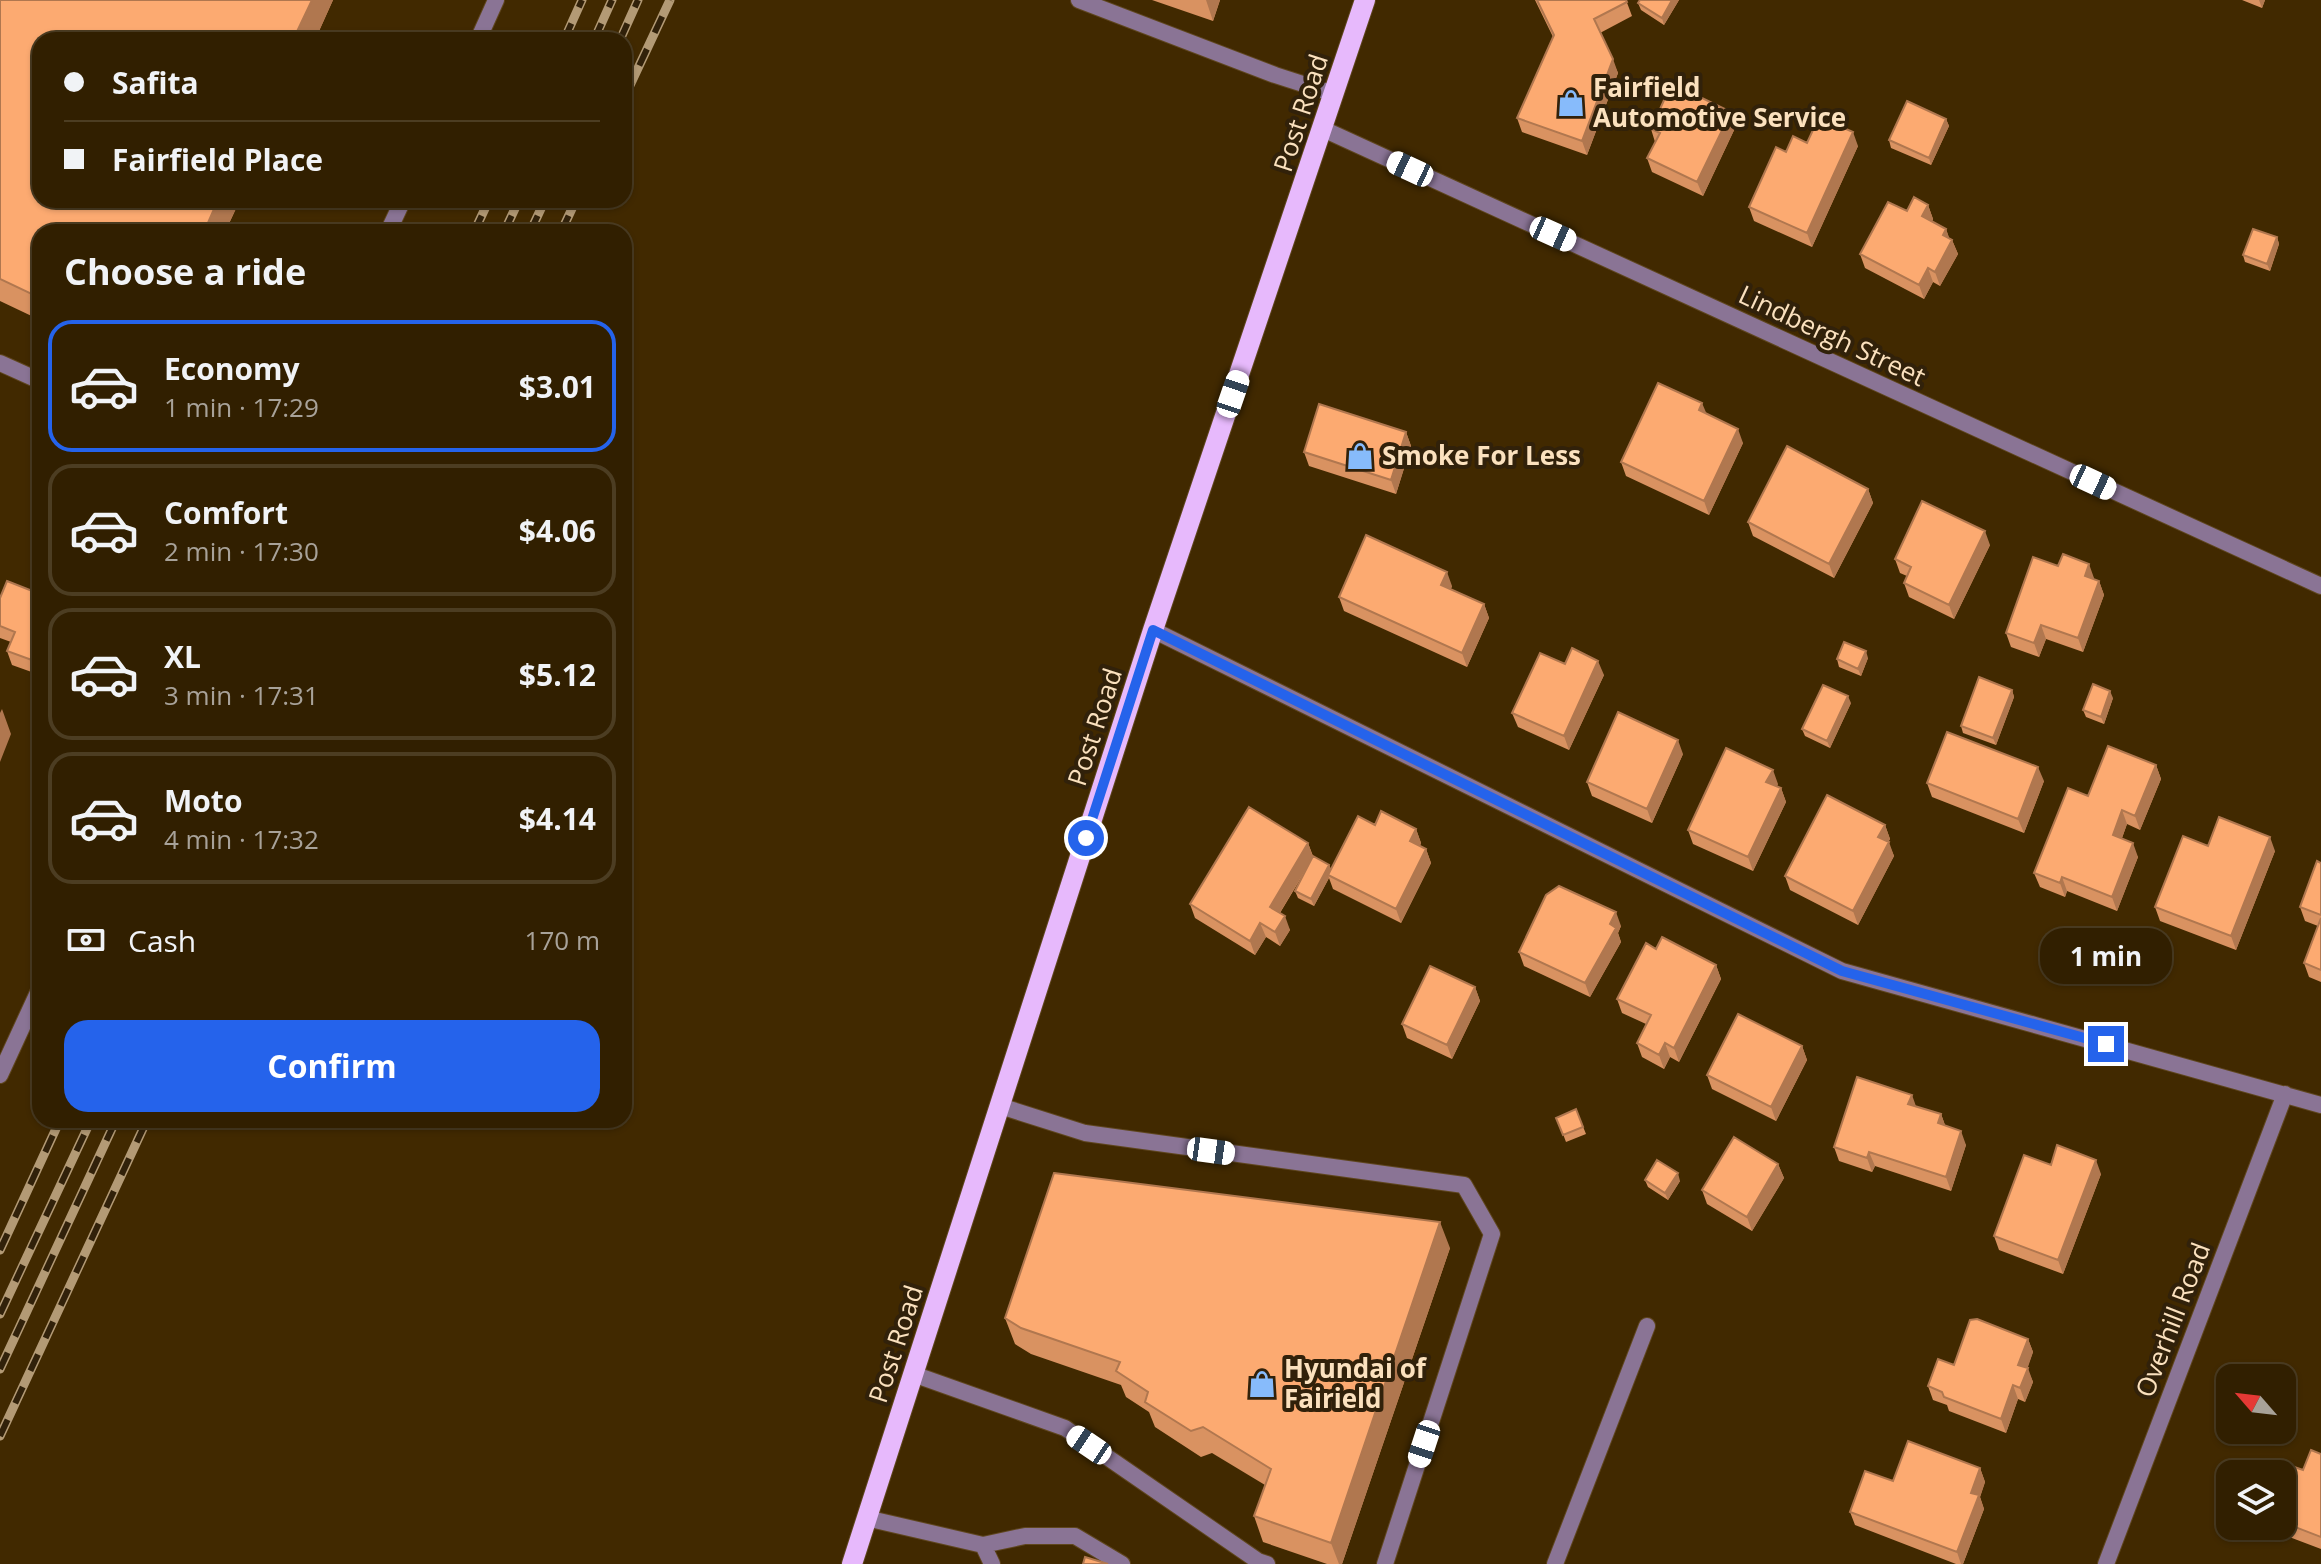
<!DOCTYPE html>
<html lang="en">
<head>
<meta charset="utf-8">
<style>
	:root { --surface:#311f00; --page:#39270a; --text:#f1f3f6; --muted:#a8a299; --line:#4c3d22; --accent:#2563eb }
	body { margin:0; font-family:"Open Sans",sans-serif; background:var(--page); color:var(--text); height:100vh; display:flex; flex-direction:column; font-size:30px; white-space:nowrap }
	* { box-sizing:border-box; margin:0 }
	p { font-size:26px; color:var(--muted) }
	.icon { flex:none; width:44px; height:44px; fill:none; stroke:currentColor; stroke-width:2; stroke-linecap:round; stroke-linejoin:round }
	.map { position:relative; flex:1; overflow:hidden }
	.drawer { position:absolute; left:32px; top:224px; width:600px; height:904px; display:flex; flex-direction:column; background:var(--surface); border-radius:24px; box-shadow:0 2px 6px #0004,0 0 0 2px var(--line) }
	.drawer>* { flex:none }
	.guide { position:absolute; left:32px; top:32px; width:600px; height:176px; border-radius:24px; box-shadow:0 2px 6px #0004,0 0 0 2px var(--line); display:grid; align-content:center; height:176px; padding:0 32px; background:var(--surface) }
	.needle { width:52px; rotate:298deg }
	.controls { position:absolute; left:2216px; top:1364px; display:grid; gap:16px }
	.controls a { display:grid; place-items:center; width:80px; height:80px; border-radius:16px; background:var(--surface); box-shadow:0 2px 6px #0004,0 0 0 2px var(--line); font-size:40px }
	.end { position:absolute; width:36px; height:36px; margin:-18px; border:10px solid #2563eb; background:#fff; box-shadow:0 0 0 4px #fff }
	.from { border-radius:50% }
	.bubble { position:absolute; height:56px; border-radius:24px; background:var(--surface); box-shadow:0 2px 6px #0004,0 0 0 2px var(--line); font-size:26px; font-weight:700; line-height:56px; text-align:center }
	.car { position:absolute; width:24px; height:48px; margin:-24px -12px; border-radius:10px; box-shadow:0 0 6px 2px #0007; background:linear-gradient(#fff 24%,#345 0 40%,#fff 0 76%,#345 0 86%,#fff 0) }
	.guide b { display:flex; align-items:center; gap:28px; height:76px; font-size:30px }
	.guide b+b { border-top:2px solid var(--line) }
	.guide i { width:20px; height:20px; background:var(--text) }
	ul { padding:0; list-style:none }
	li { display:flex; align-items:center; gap:24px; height:132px; margin:0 16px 12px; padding:0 16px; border:4px solid var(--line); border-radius:24px }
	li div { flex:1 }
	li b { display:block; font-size:30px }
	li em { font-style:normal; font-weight:700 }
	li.selected { border-color:var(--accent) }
	li>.icon { width:72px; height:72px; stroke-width:1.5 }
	h2 { padding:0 32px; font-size:36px; line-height:96px }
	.pay { display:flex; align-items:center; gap:20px; height:88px; padding:0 32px; font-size:30px }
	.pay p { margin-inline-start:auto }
	.cta { display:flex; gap:16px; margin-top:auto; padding:16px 32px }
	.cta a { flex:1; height:92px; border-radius:24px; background:var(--accent); color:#fff; font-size:32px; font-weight:700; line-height:92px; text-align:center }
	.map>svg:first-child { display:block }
</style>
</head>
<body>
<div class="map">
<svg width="2321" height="1564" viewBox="0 0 2321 1564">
	<rect width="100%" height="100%" fill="#412900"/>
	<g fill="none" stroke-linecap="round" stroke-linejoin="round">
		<g stroke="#5f461e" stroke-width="18">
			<path id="service" d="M1079,0L1275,75L1334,94
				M0,363L40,381
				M1000,1106L1085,1133L1464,1185L1492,1234L1385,1564
				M913,1374L1065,1428L1258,1561L1267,1564
				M866,1518L983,1545L1025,1536H1075L1122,1564
				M983,1545L992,1564
				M1555,1564L1647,1326"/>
		</g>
		<g stroke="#5f461e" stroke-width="18">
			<path id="minor" d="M478,40L496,0
				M1323,129L2321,586
				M388,232L403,200
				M1153,630L1842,971L2321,1105
				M0,1075L40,988
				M2106,1564L2285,1094"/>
		</g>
		<g stroke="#5f461e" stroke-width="22">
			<path id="primary" d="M852,1564L1153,630L1365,0"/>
		</g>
		<use href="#service" stroke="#8a7495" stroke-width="16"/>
		<use href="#minor" stroke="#8a7495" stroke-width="16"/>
		<use href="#primary" stroke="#e7b9fc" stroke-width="20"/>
		<g stroke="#b39a75" stroke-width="9">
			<path id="rail" d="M564,40L582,0
				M594,40L612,0
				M620,40L638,0
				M624,98L670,0
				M474,232L489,200
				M504,232L519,200
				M530,232L545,200
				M561,232L576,200
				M0,1250L60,1120
				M0,1314L91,1120
				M0,1369L116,1120
				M0,1436L147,1120"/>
		</g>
		<use href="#rail" stroke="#31210a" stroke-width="6" stroke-dasharray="18" stroke-linecap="butt"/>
	</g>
	<path fill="#d99261" d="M0,0H333L315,40H40V200H240L225,232H40V320L0,301Z
		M1152,0H1220L1213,21Z
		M1535,0H1626L1632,16L1600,33L1618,73L1587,155L1522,132L1517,118L1553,37Z
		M1640,0H1679L1664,25L1641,10L1638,3Z
		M2242,0H2265L2262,8Z
		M1946,119L1949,126L1931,165L1891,148L1889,140Z
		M1736,126L1703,196L1652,172L1647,158L1655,142L1651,129Z
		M1807,143L1858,146L1812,247L1754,221L1749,207L1786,152Z
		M1928,205L1933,219L1932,222L1946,229L1949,238L1952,240L1958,254L1940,286L1933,282L1924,299L1865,268L1860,254L1907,211Z
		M2277,237L2279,244L2270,271L2245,262L2243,255Z
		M1706,414L1743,443L1709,515L1626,476L1621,462Z
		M1406,432L1411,446L1396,494L1309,466L1304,452Z
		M1868,489L1873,503L1834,578L1753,536L1748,522Z
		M1990,545L1954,619L1909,597L1904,583L1907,576L1900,573L1895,559Z
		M2058,566L2094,578V579L2099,581L2104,595L2083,652L2046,639L2039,657L2011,647L2006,633Z
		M1452,586L1451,589L1484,604L1489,618L1467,667L1344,611L1339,597Z
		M40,594V675L12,665L7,651L11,642L0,638V598Z
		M1868,658L1861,676L1839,667L1837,659Z
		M1565,664L1604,675L1569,750L1518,727L1512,713Z
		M2012,690L2014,697L1996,745L1963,733L1961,726Z
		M2113,698L2104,724L2086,717L2083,710Z
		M1851,703L1830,748L1805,736L1802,729Z
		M1683,754L1652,823L1592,796L1587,782Z
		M2156,765L2161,779L2140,830L2127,824L2122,838L2138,857L2117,911L2067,891L2065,897L2040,887L2034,873L2088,796Z
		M2044,781L2024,833L1932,797L1927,783Z
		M1778,784L1777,786L1781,788L1786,802L1753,871L1693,844L1688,830Z
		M1375,825L1416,829L1421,843L1420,846L1426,849L1431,863L1401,923L1333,889L1329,878L1314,906L1298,898L1295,891L1307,868L1280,913L1290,930L1280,946L1266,937L1255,955L1195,918L1190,904L1308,843L1313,856L1329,865L1331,869Z
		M1885,825L1890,839L1888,842L1894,856L1858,925L1790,890L1785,876Z
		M2208,846L2275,851L2236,950L2160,921L2155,907Z
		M2321,863V982L2309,977L2304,963L2318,926L2305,921L2300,907Z
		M1621,926L1618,933L1621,942L1590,997L1524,966L1519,952Z
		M1656,949L1716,965L1721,979L1679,1062L1670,1057L1664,1069L1642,1057L1637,1043L1646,1024L1622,1013L1617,999Z
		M1475,987L1480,1001L1452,1059L1407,1038L1402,1024Z
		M1802,1046L1807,1060L1776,1121L1712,1089L1707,1075Z
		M1915,1106L1941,1114L1945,1125L1966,1145L1951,1191L1875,1166L1872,1172L1839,1161L1834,1147Z
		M1576,1109L1586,1134L1566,1142L1557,1118Z
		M1778,1164L1784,1178L1752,1231L1707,1204L1702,1190Z
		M2051,1165L2101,1174L2063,1274L1999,1250L1994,1236Z
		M1645,1180L1680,1181L1668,1200L1648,1187Z
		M1450,1248L1342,1564H1327L1263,1542L1254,1516L1265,1485L1212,1453L1201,1457L1155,1427L1149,1412L1126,1397L1121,1385L1031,1354L1015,1344L1005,1318Z
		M2028,1339L2033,1352L2027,1368L2033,1382L2025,1402L2018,1399L2006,1433L1949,1411L1947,1405L1933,1400L1928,1386Z
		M2321,1454V1549L2266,1528L2265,1526H2282V1474L2303,1470Z
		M1980,1468L1985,1482L1980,1497L1984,1509L1963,1564H1956L1855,1525L1850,1512L1893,1481Z"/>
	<path fill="#b0774f" d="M312,0H333L315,40H293Z
		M1206,0H1220L1213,21Z
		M1672,0H1679L1664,25L1662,18Z
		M2259,0H2265L2262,8Z
		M1613,59L1618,73L1587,155L1582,141Z
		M1731,112L1736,126L1703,196L1697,182Z
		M1946,119L1949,126L1931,165L1929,158Z
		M1853,132L1858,146L1812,247L1807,233Z
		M218,200H240L225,232H204Z
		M1928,205L1933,219L1927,230L1922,216Z
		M1946,229L1951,243L1952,240L1958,254L1940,286L1935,272L1943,235Z
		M2277,237L2279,244L2270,271L2267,264Z
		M1928,268L1933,282L1924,299L1919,285Z
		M1702,403L1708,417L1699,410Z
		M1738,429L1743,443L1709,515L1704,501Z
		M1406,432L1411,446L1396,494L1391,480Z
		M1868,489L1873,503L1834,578L1829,564Z
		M1985,531L1990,545L1954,619L1949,605Z
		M2089,564L2094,578L2090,590L2085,576Z
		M1447,572L1452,586L1446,599L1441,585Z
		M2099,581L2104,595L2083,652L2078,638Z
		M1484,604L1489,618L1467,667L1462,653Z
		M2041,625L2046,639L2039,657L2034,643Z
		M1866,651L1868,658L1861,676L1858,669Z
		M1598,661L1604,675L1569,750L1564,736Z
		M2012,690L2014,697L1996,745L1993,738Z
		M2110,691L2113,698L2104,724L2101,717Z
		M1848,696L1851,703L1830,748L1827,741Z
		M2,709L11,734L0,762V713Z
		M1678,740L1683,754L1652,823L1647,809Z
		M2156,765L2161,779L2140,830L2135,816Z
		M2038,767L2044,781L2024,833L2018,819Z
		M1773,770L1778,784L1772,796L1766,782Z
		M1781,788L1786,802L1753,871L1748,857Z
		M2122,810L2127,824L2118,849L2113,835Z
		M1885,825L1890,839L1884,851L1878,837Z
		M1416,829L1421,843L1415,855L1410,841Z
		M2270,837L2275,851L2236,950L2231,936Z
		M1889,842L1894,856L1858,925L1853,911Z
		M1308,843L1313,857L1275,921L1270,907Z
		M2133,843L2138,857L2117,911L2112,897Z
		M1426,849L1431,863L1401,923L1396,909Z
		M1329,865L1332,872L1328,875L1329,878L1314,906L1311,899Z
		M2062,877L2067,891L2065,897L2060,883Z
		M1616,912L1621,926L1618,933L1621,942L1590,997L1585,983Z
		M1285,916L1290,930L1280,946L1275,932Z
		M1260,923L1266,937L1255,955L1250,941Z
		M1716,965L1721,979L1679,1062L1674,1048Z
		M1475,987L1480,1001L1452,1059L1447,1045Z
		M1665,1043L1670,1057L1664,1069L1659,1055Z
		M1802,1046L1807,1060L1776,1121L1771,1107Z
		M1912,1095L1917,1109L1908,1104Z
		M1941,1114L1946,1128L1938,1123Z
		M1961,1131L1966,1145L1951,1191L1946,1177Z
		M1869,1152L1875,1166L1872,1172L1867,1158Z
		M2096,1160L2101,1174L2063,1274L2058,1260Z
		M1778,1164L1784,1178L1752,1231L1747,1217Z
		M1678,1173L1680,1181L1668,1200L1665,1193Z
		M1440,1222L1450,1248L1342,1564H1339L1331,1543Z
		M2028,1339L2033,1352L2024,1379L2018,1365Z
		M2028,1368L2033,1382L2025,1402L2020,1388Z
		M2013,1385L2018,1399L2006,1433L2001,1419Z
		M1980,1468L1985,1482L1980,1497L1984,1509L1963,1564H1961L1957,1552L1971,1493Z"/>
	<path fill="#fcaa71" stroke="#b0774f" stroke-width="2" d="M0,0H312L293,40H40V200H218L204,232H40V298L0,279Z
		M1537,0H1626L1627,2L1594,19L1613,59L1582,141L1517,118L1554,35Z
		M1640,0H1672L1662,18L1638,3Z
		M1669,89L1693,100L1696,95L1731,112L1697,182L1647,158L1660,133L1651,129Z
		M1907,101L1946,119L1929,158L1889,140Z
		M1819,117L1853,132L1807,233L1749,207L1776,147L1786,152L1793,136L1807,143Z
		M1914,197L1928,205L1922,216L1946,229L1943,235L1952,240L1935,272L1928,268L1919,285L1860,254L1888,202L1907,211Z
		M2253,229L2277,237L2267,264L2243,255Z
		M1658,383L1702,403L1699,410L1738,429L1704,501L1621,462Z
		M1319,404L1406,432L1391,480L1304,452Z
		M1787,446L1868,489L1829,564L1748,522Z
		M1922,501L1985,531L1949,605L1904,583L1911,567L1895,559Z
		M1366,535L1447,572L1441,585L1484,604L1462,653L1339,597Z
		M2063,554L2089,564L2085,576L2099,581L2078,638L2041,625L2034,643L2006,633L2033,557L2058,566Z
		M7,581L40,594V663L7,651L15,632L0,626V598Z
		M1844,642L1866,651L1858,669L1837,659Z
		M1572,648L1598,661L1564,736L1512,713L1540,653L1565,664Z
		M1979,677L2012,690L1993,738L1961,726Z
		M2093,684L2110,691L2101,717L2083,710Z
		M1823,685L1848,696L1827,741L1802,729Z
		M1618,712L1678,740L1647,809L1587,782Z
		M1947,732L2038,767L2018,819L1927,783Z
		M2108,746L2156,765L2135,816L2122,810L2113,835L2133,843L2112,897L2062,877L2060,883L2034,873L2068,788L2088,796Z
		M1726,748L1773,770L1766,782L1781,788L1748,857L1688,830Z
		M1827,795L1885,825L1878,837L1889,842L1853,911L1785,876Z
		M1249,807L1308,843L1270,907L1285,916L1275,932L1260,923L1250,941L1190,904Z
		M1381,811L1416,829L1410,841L1426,849L1396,909L1328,875L1358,816L1375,825Z
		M2219,817L2270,837L2231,936L2155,907L2183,836L2208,846Z
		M1313,856L1329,865L1311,899L1295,891Z
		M2317,861L2321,863V915L2300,907Z
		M1559,886L1616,912L1610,924L1616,928L1585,983L1519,952L1546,895Z
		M2321,918V970L2304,963Z
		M1662,937L1716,965L1674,1048L1665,1043L1659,1055L1637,1043L1651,1015L1617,999L1646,943L1656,949Z
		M1430,966L1475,987L1447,1045L1402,1024Z
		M1738,1014L1802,1046L1771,1107L1707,1075Z
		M1857,1077L1912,1095L1908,1104L1941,1114L1938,1123L1961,1131L1946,1177L1869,1152L1867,1158L1834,1147Z
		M1576,1109L1583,1127L1563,1135L1556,1118Z
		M1734,1137L1778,1164L1747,1217L1702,1190Z
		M2057,1145L2096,1160L2058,1260L1994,1236L2024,1155L2051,1165Z
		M1657,1160L1678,1173L1665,1193L1645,1180Z
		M1054,1173L1440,1222L1331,1543L1254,1516L1271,1469L1203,1427L1191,1431L1145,1402L1148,1392L1116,1371L1120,1362L1021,1328L1005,1318Z
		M1977,1319L2028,1339L2018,1365L2028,1368L2020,1388L2013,1385L2001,1419L1944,1397L1942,1392L1928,1386L1938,1359L1954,1365L1970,1320Z
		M1908,1441L1980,1468L1971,1493L1979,1495L1957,1552L1850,1512L1865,1471L1893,1481Z
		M2311,1450L2321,1454V1537L2282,1522V1474H2275L2280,1462L2303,1470Z
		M1085,1557L1108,1564H1083Z"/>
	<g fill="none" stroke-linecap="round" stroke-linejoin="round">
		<path stroke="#2563eb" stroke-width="10" d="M1086,838L1153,630L1842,971L2106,1044"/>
	</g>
	<defs>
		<g id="shop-bare" transform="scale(2.16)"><path d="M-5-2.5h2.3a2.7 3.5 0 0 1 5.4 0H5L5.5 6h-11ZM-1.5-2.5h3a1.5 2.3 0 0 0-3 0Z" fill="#87bbfb" stroke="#31210a" stroke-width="2.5" paint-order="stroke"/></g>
	</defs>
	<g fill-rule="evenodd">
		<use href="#shop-bare" x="1571" y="103"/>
		<use href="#shop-bare" x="1360" y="456"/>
		<use href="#shop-bare" x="1262" y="1384"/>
	</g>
	<g text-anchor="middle" stroke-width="8" stroke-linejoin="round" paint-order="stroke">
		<g font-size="26" font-weight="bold" fill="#fbe1be" stroke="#31210a" text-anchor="start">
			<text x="1593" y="97">Fairfield<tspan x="1593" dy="30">Automotive Service</tspan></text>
			<text x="1382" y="465">Smoke For Less</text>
			<text x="1284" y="1378">Hyundai of<tspan x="1284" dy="30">Fairield</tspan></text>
		</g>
		<g font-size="26" fill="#fbe1be" stroke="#31210a">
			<text transform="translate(1301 113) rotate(-72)" y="9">Post Road</text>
			<text transform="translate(1832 336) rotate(25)" y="9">Lindbergh Street</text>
			<text transform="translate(1095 727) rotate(-72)" y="9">Post Road</text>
			<text transform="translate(2173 1320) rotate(-69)" y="9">Overhill Road</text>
			<text transform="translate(896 1344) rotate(-72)" y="9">Post Road</text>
		</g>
	</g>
</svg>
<div class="controls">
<a><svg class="needle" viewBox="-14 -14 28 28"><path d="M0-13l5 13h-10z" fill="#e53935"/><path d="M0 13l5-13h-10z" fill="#a8a299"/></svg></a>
<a><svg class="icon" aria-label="layers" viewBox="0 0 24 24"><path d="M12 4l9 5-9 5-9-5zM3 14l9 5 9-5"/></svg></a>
</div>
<i class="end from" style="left:1086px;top:838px"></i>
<i class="end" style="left:2106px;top:1044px"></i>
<div class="bubble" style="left:2040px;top:928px;width:132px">1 min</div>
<i class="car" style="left:1410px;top:169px;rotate:295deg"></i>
<i class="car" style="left:1553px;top:234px;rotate:114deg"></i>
<i class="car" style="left:1233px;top:394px;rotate:19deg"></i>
<i class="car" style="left:2093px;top:482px;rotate:115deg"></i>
<i class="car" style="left:1211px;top:1151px;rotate:98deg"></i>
<i class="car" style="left:1424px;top:1444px;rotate:198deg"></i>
<i class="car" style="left:1089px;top:1445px;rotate:304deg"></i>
<div class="guide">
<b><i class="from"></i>Safita</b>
<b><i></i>Fairfield Place</b>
</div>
<section class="drawer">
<h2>Choose a ride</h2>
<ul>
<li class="selected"><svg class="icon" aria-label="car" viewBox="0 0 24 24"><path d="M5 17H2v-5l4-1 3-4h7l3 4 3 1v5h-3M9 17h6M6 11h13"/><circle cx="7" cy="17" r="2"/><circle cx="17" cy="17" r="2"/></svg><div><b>Economy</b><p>1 min · 17:29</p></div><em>$3.01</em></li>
<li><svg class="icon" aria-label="car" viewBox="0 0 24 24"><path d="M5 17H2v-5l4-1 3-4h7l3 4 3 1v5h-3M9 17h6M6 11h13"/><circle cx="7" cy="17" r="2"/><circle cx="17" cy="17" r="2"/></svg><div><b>Comfort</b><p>2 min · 17:30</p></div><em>$4.06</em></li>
<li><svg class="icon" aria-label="car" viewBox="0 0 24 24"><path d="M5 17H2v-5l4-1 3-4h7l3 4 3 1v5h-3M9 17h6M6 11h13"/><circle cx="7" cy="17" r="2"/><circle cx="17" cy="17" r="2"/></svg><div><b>XL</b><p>3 min · 17:31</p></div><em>$5.12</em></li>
<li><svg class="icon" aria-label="car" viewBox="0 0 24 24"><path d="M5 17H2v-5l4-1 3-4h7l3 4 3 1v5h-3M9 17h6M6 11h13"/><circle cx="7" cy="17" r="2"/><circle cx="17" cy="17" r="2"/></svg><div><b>Moto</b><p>4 min · 17:32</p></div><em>$4.14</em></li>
</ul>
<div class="pay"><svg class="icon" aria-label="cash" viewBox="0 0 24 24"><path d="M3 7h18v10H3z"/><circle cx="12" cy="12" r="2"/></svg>Cash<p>170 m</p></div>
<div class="cta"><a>Confirm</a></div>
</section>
</div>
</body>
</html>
